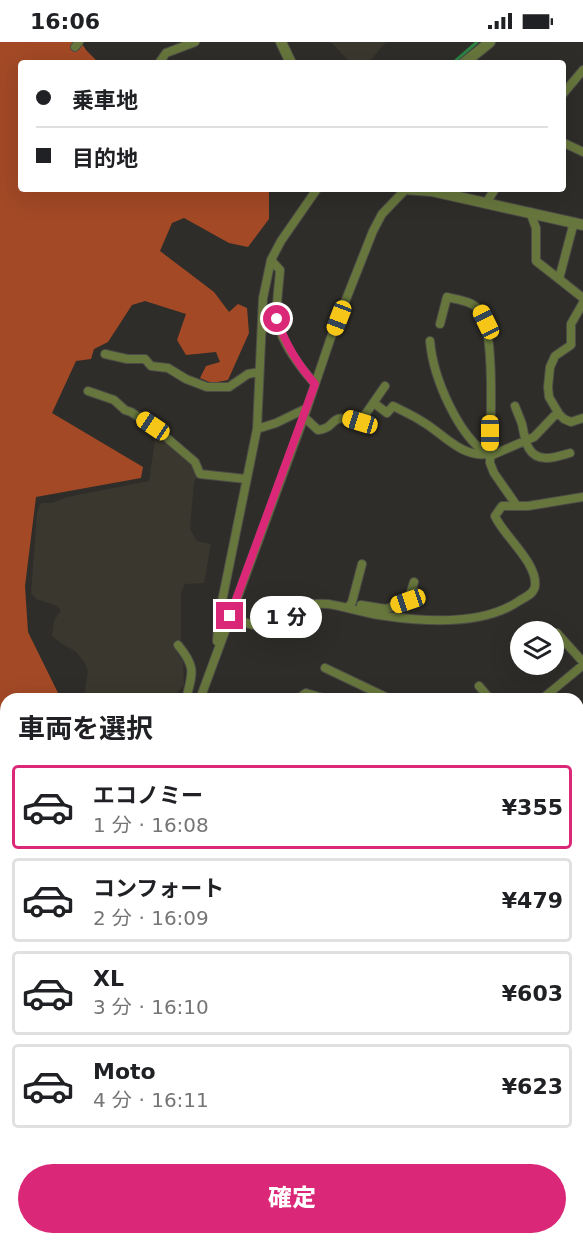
<!DOCTYPE html>
<html lang="ja">
<head>
<meta charset="utf-8">
<style>
	:root { --surface:#fff; --page:#f6f6f6; --text:#202124; --muted:#757577; --line:#e0e0e0; --accent:#db2777 }
	body { margin:0; font-family:"DejaVu Sans","Noto Sans JP",sans-serif; background:var(--page); color:var(--text); height:100vh; display:flex; flex-direction:column; font-size:22px; white-space:nowrap }
	* { box-sizing:border-box; margin:0 }
	p { font-size:20px; color:var(--muted) }
	.icon { flex:none; width:33px; height:33px; fill:none; stroke:currentColor; stroke-width:2; stroke-linecap:round; stroke-linejoin:round }
	.map { position:relative; flex:1; overflow:hidden }
	.side { position:absolute; left:0px; top:651px; width:584px; height:552px; display:flex; flex-direction:column; background:var(--surface); border-radius:18px 18px 0 0; box-shadow:0 6px 24px #0002 }
	.side>* { flex:none }
	.top-card { position:absolute; left:18px; top:18px; width:548px; height:132px; border-radius:6px; box-shadow:0 6px 24px #0002; display:grid; align-content:center; height:132px; padding:0 18px; background:var(--surface) }
	.buttons { position:absolute; left:510px; top:579px; display:grid; gap:12px }
	.buttons a { display:grid; place-items:center; width:54px; height:54px; border-radius:50%; background:var(--surface); box-shadow:0 6px 24px #0002; font-size:30px }
	.end { position:absolute; width:27px; height:27px; margin:-14px; border:8px solid #db2777; background:#fff; box-shadow:0 0 0 3px #fff }
	.from { border-radius:50% }
	.bubble { position:absolute; height:42px; border-radius:21px; background:var(--surface); box-shadow:0 6px 24px #0002; font-size:20px; font-weight:800; line-height:42px; text-align:center }
	.car { position:absolute; width:18px; height:36px; margin:-18px -9px; border-radius:8px; box-shadow:0 0 4px 2px #0007; background:linear-gradient(#f5c518 24%,#345 0 40%,#f5c518 0 76%,#345 0 86%,#f5c518 0) }
	.top-card b { display:flex; align-items:center; gap:21px; height:57px; font-size:22px }
	.top-card b+b { border-top:2px solid var(--line) }
	.top-card i { width:15px; height:15px; background:var(--text) }
	ul { padding:0; list-style:none }
	li { display:flex; align-items:center; gap:18px; height:84px; margin:0 12px 9px; padding:0 6px; border:3px solid var(--line); border-radius:6px }
	li div { flex:1 }
	li b { display:block; font-size:22px }
	li em { font-style:normal; font-weight:800 }
	li.selected { border-color:var(--accent) }
	li>.icon { width:54px; height:54px; stroke-width:1.5 }
	h2 { padding:0 18px; font-size:27px; line-height:72px }
	.cta { display:flex; gap:12px; margin-top:auto; padding:12px 18px }
	.cta a { flex:1; height:69px; border-radius:36px; background:var(--accent); color:#fff; font-size:24px; font-weight:800; line-height:69px; text-align:center }
	.status { display:flex; justify-content:space-between; align-items:center; height:42px; padding:0 30px; background:var(--surface); direction:ltr }
	.status svg { height:16px; fill:currentColor }
	.map>svg:first-child { display:block }
</style>
</head>
<body>
<div class="status"><b>16:06</b><svg viewBox="0 0 49 12"><path d="M0 12V9h3v3zM5 12V6h3v6zM10 12V3h3v9zM15 12V0h3v12zM26 1h20v11H26zM47 4h2v5h-2z"/></svg></div>
<div class="map">
<svg width="583" height="1203" viewBox="0 0 583 1203">
	<rect width="100%" height="100%" fill="#2e2d29"/>
	<path fill="#3a372e" d="M331,0H386L368,21H351Z
		M155,398L164,400L166,398L194,424L197,434L194,440L190,487L197,499L211,502L204,541L185,542L181,551V598L173,604L183,620L184,643L176,652H168L164,657L84,656L88,629L85,621L75,609L62,602L52,594L54,579L61,568L57,564L36,557L31,551L37,470L41,461H52L67,455L149,439Z"/>
	<path fill="#a34926" d="M0,0H81L86,8L99,21H21V147H269V177L248,205L229,201L184,176L172,181L160,209L214,250L229,270L238,262L247,266L249,291L228,338L212,341L200,336L206,324L220,320L216,310L186,313L177,298L186,272L145,259L132,263L108,300L94,307L91,317L76,319L52,371L143,425L141,436L36,455L25,544L28,590L61,657H6V770L0,777Z
		M583,1104V1203H503L513,1197H578V1105Z"/>
	<g fill="none" stroke-linecap="round" stroke-linejoin="round">
		<path stroke="#2b8342" stroke-width="3" d="M453,21L477,0"/>
		<g stroke="#4c4b47" stroke-width="10">
			<path id="minor" d="M75,5L79,0
				M159,21L166,11L195,0
				M562,53L583,28
				M562,100L583,110
				M486,161L495,147
				M530,170L536,186V219L559,237
				M574,180L559,237L583,256
				M440,282L447,255C459,258 473,259 480,269C496,291 490,390 490,421L494,431L517,464
				M430,299C433,335 458,395 490,414L534,395L554,374L559,372L549,355L548,345L550,325L555,314L571,303V282L583,261
				M105,312L127,317H145L151,324L168,326L186,337L207,345H229L248,332L259,330
				M315,342C300,325 280,300 277,276C276,261 279,243 280,228L271,218L281,199L317,147
				M88,349L114,358L125,368L131,370L153,384L195,420L200,432L246,437
				M374,361L387,371L393,364C403,369 414,374 423,380C442,391 462,416 487,412
				M515,364C517,370 520,376 522,382C525,397 527,417 547,416C554,416 563,413 570,411
				M559,372L564,377L571,380L583,376
				M304,375L318,388C339,386 326,369 360,380L385,344
				M257,387L276,381L307,366
				M361,563L386,567L408,559L414,540
				M348,566L352,560L362,522
				M230,574C240,578 249,584 260,583C269,582 277,575 284,571C296,563 314,561 328,562C348,565 367,572 386,574C427,580 484,583 519,559C525,555 534,552 535,544C538,521 502,492 495,474L502,464H528L583,455
				M557,591L583,620
				M217,599L219,574L257,387L263,256L271,218
				M178,603C196,625 193,630 186,657
				M325,626L390,657
				M479,644L490,657
				M200,657L304,375L330,298L373,189L382,172L405,148
				M298,657L306,651L326,657
				M542,657L583,623
				M578,690L583,686
				M0,730L6,749
				M578,753L583,748
				M0,779L6,784
				M0,812L6,814
				M578,821L583,816
				M578,894L583,890
				M578,925L583,930
				M0,986H6
				M0,1018L6,1009
				M0,1034L6,1037
				M578,1044L583,1054
				M578,1130L583,1132
				M344,1197L347,1203
				M468,1197L474,1203
				M209,1203L215,1197
				M381,1203L387,1197
				M413,1203L419,1197"/>
		</g>
		<g stroke="#4c4b47" stroke-width="12">
			<path id="tertiary" d="M281,0L291,21
				M464,21L490,0
				M404,147L432,149L583,183"/>
		</g>
		<g stroke="#4c4b47" stroke-width="15">
			<path id="trunk" d="M578,1071L583,1069
				M285,1203L293,1197"/>
		</g>
		<use href="#minor" stroke="#66763c" stroke-width="8"/>
		<use href="#tertiary" stroke="#66763c" stroke-width="10"/>
		<use href="#trunk" stroke="#aacc34" stroke-width="14"/>
	</g>
	<g fill="none" stroke-linecap="round" stroke-linejoin="round">
		<path stroke="#db2777" stroke-width="8" d="M230,574L315,342C298,323 285,301 277,277"/>
	</g>
</svg>
<div class="buttons">
<a><svg class="icon" aria-label="layers" viewBox="0 0 24 24"><path d="M12 4l9 5-9 5-9-5zM3 14l9 5 9-5"/></svg></a>
</div>
<i class="end from" style="left:277px;top:277px"></i>
<i class="end" style="left:230px;top:574px"></i>
<div class="bubble" style="left:250px;top:554px;width:72px">1 分</div>
<i class="car" style="left:339px;top:276px;rotate:201deg"></i>
<i class="car" style="left:486px;top:280px;rotate:334deg"></i>
<i class="car" style="left:360px;top:380px;rotate:287deg"></i>
<i class="car" style="left:153px;top:384px;rotate:304deg"></i>
<i class="car" style="left:490px;top:391px;rotate:180deg"></i>
<i class="car" style="left:408px;top:559px;rotate:251deg"></i>
<div class="top-card">
<b><i class="from"></i>乗車地</b>
<b><i></i>目的地</b>
</div>
<section class="side">
<h2>車両を選択</h2>
<ul>
<li class="selected"><svg class="icon" aria-label="car" viewBox="0 0 24 24"><path d="M5 17H2v-5l4-1 3-4h7l3 4 3 1v5h-3M9 17h6M6 11h13"/><circle cx="7" cy="17" r="2"/><circle cx="17" cy="17" r="2"/></svg><div><b>エコノミー</b><p>1 分 · 16:08</p></div><em>¥355</em></li>
<li><svg class="icon" aria-label="car" viewBox="0 0 24 24"><path d="M5 17H2v-5l4-1 3-4h7l3 4 3 1v5h-3M9 17h6M6 11h13"/><circle cx="7" cy="17" r="2"/><circle cx="17" cy="17" r="2"/></svg><div><b>コンフォート</b><p>2 分 · 16:09</p></div><em>¥479</em></li>
<li><svg class="icon" aria-label="car" viewBox="0 0 24 24"><path d="M5 17H2v-5l4-1 3-4h7l3 4 3 1v5h-3M9 17h6M6 11h13"/><circle cx="7" cy="17" r="2"/><circle cx="17" cy="17" r="2"/></svg><div><b>XL</b><p>3 分 · 16:10</p></div><em>¥603</em></li>
<li><svg class="icon" aria-label="car" viewBox="0 0 24 24"><path d="M5 17H2v-5l4-1 3-4h7l3 4 3 1v5h-3M9 17h6M6 11h13"/><circle cx="7" cy="17" r="2"/><circle cx="17" cy="17" r="2"/></svg><div><b>Moto</b><p>4 分 · 16:11</p></div><em>¥623</em></li>
</ul>
<div class="cta"><a>確定</a></div>
</section>
</div>
</body>
</html>
